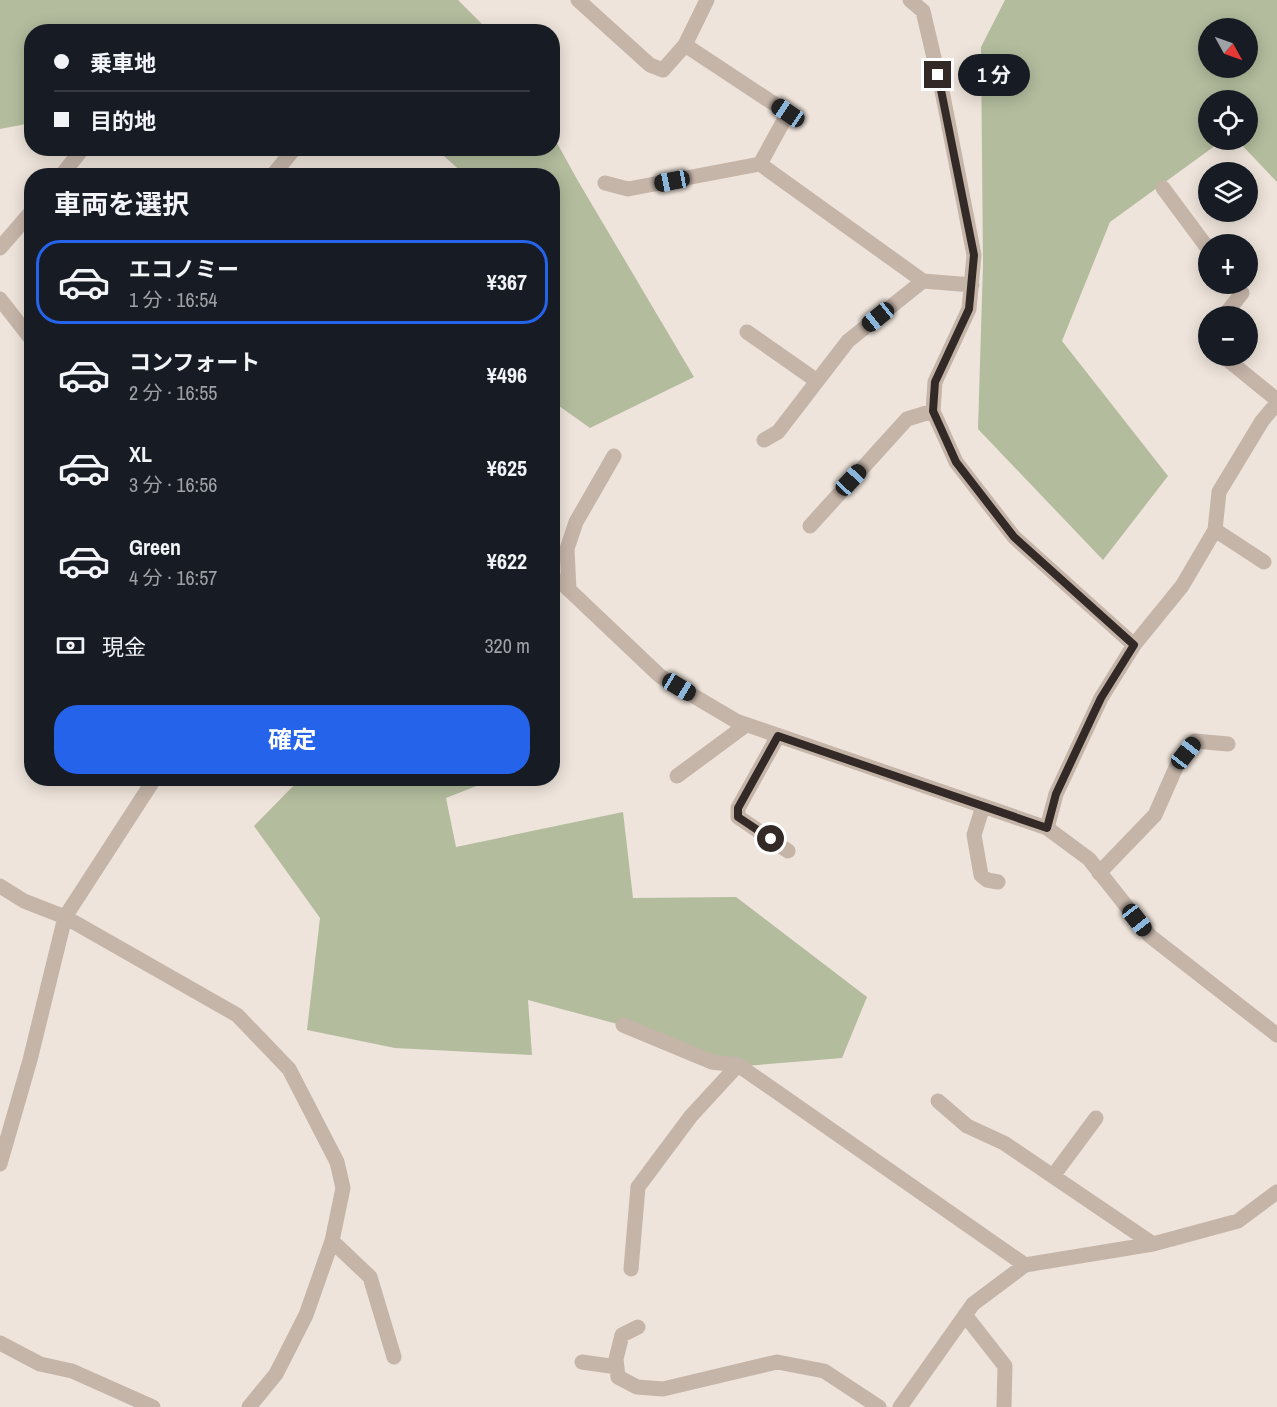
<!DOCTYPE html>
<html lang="ja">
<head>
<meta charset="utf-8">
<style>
	:root { --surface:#171b24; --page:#20242c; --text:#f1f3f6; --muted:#9ea1a6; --line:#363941; --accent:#2563eb }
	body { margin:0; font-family:"Archivo Narrow","Noto Sans JP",sans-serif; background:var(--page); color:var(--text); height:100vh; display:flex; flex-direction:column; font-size:22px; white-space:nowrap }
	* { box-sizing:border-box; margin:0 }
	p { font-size:20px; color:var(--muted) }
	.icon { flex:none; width:33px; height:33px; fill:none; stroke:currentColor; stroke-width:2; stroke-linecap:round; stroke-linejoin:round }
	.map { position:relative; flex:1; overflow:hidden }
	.details { position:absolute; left:24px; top:168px; width:536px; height:618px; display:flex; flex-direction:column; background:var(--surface); border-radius:24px; box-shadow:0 3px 15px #0003 }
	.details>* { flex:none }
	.top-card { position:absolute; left:24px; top:24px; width:536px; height:132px; border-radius:24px; box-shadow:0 3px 15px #0003; display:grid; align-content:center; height:132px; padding:0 30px; background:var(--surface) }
	.needle { width:39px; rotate:130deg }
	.buttons { position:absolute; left:1198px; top:18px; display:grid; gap:12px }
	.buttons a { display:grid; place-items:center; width:60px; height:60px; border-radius:50%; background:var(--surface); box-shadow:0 3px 15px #0003; font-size:30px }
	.end { position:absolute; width:27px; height:27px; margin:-14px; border:8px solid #332a28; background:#fff; box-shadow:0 0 0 3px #fff }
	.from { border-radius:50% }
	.bubble { position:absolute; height:42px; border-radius:21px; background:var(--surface); box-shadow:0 3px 15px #0003; font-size:20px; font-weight:700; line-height:42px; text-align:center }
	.car { position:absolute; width:18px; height:36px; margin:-18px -9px; border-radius:8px; box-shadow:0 0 4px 2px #0007; background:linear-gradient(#222 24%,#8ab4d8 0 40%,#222 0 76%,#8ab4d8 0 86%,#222 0) }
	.top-card b { display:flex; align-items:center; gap:21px; height:57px; font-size:22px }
	.top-card b+b { border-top:2px solid var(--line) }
	.top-card i { width:15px; height:15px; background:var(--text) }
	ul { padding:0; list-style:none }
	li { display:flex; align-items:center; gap:18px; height:84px; margin:0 12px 9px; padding:0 18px; border:3px solid transparent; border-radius:24px }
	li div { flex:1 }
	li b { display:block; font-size:22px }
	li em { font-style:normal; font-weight:700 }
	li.selected { border-color:var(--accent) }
	li>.icon { width:54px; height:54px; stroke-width:1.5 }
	h2 { padding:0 30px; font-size:27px; line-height:72px }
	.pay { display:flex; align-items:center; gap:15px; height:66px; padding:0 30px; font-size:22px }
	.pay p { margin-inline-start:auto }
	.action { display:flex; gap:12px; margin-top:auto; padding:12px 30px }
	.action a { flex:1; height:69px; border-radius:24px; background:var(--accent); color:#fff; font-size:24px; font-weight:700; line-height:69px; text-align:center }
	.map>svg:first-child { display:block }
</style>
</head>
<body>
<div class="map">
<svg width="1277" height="1407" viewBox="0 0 1277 1407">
	<rect width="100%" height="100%" fill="#eee4db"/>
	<path fill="#b3bc9d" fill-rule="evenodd" d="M0,0H458L489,31L32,32L31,123L0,129Z
		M1005,0H1277V182L1237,140H1248V100H1209V140H1223L1110,222L1062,341L1168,476L1103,560L978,429L983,264L981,47ZM1209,28H1248V68H1209Z
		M552,134L578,181L694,377L590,428L552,401V176L465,175L436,149L552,148Z
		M301,778L494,779L446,798L456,847L623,812L633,898L736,897L867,997L842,1058L720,1068L636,1029L528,1000L532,1055L395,1048L307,1030L320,918L254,826Z"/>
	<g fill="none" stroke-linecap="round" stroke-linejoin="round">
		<path stroke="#c5b4a8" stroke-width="15" d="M578,0L650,65L663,70L685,45L707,0
			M910,0L923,11L943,96L974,255L969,309L935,382L933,411L956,462L1014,537L1134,645
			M760,164L923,281L972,285
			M61,176L83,148
			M272,176L295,148
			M605,183L628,189L760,164L788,113L685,45
			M1163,188L1209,250
			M0,248L32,211
			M1224,316L1242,293L1234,284
			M747,332L817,381
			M1223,356L1277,400
			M764,440L778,432L848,341L923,281
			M810,526L907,419L933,411
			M1215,530L1264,562
			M569,590L567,549L576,522L614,456
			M778,736L738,808V817L788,851
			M677,776L746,725
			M983,806L974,835L981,875L987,880L998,882
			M1047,828L1056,794L1101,698L1134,645L1182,586L1215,530L1219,492L1262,421L1277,403
			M1099,873L1155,815L1177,765L1195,741L1228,744
			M0,886L24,901L65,917L237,1015L289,1069L337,1162L343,1188L332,1241L306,1315L276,1374L249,1407
			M623,1025L712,1062L738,1065L1025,1265
			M938,1101L967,1126L1004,1143L1153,1244
			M0,1164L30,1060L65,917L155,778
			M1053,1176L1096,1118
			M332,1241L370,1277L394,1357
			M631,1269L638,1187L691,1116L738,1065
			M965,1315L1005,1366L1004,1407
			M638,1327L622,1335L616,1359L618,1377L637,1387L663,1389L777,1362L824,1371L879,1407
			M0,1343L40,1364L72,1371L153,1407
			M582,1362L617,1367
			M900,1407L973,1304L1025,1265L1153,1244L1238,1221L1277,1192"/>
		<path stroke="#c5b4a8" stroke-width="15" d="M0,299L32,340
			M552,577L565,586L660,676L736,721L1047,828L1089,859L1150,936L1277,1035"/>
	</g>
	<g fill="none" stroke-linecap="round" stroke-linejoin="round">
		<path stroke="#332a28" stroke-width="8" d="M771,839L738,817V808L778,736L1047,828L1056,794L1092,717L1101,698L1134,645L1014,537L956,462L933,411L935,382L969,309L974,255L938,75"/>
	</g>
</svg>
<div class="buttons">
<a><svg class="needle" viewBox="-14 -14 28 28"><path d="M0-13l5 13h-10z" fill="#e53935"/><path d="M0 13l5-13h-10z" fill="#9ea1a6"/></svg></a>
<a><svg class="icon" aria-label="locate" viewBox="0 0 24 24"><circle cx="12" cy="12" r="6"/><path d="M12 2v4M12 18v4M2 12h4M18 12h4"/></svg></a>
<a><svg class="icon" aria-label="layers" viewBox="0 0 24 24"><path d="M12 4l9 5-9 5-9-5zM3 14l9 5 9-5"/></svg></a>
<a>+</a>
<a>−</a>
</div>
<i class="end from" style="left:771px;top:839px"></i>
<i class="end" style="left:938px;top:75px"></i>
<div class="bubble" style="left:958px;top:54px;width:72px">1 分</div>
<i class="car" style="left:788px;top:113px;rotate:304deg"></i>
<i class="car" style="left:672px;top:181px;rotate:259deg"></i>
<i class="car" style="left:878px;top:317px;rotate:231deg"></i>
<i class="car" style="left:851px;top:480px;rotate:43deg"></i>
<i class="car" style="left:679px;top:687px;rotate:121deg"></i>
<i class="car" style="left:1186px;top:753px;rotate:38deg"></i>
<i class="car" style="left:1137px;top:920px;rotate:142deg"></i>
<div class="top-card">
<b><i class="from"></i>乗車地</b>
<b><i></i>目的地</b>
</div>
<section class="details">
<h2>車両を選択</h2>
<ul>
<li class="selected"><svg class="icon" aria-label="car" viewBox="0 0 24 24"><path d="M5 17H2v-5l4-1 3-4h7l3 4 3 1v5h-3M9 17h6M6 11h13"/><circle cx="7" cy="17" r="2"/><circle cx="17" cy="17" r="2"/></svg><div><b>エコノミー</b><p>1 分 · 16:54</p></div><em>¥367</em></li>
<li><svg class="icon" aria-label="car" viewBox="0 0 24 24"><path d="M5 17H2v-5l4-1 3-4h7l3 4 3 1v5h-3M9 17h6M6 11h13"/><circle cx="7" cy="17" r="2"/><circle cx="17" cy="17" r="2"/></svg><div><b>コンフォート</b><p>2 分 · 16:55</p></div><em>¥496</em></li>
<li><svg class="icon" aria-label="car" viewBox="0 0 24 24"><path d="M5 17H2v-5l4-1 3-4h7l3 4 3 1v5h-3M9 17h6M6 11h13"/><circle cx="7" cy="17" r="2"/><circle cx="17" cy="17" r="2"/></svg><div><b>XL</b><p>3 分 · 16:56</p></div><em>¥625</em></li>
<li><svg class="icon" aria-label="car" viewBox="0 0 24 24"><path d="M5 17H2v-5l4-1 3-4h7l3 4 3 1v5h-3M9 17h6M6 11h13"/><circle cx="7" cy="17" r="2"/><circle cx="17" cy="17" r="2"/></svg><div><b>Green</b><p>4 分 · 16:57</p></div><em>¥622</em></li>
</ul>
<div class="pay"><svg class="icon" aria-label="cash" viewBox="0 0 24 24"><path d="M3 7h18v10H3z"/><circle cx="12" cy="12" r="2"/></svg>現金<p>320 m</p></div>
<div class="action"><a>確定</a></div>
</section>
</div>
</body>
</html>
